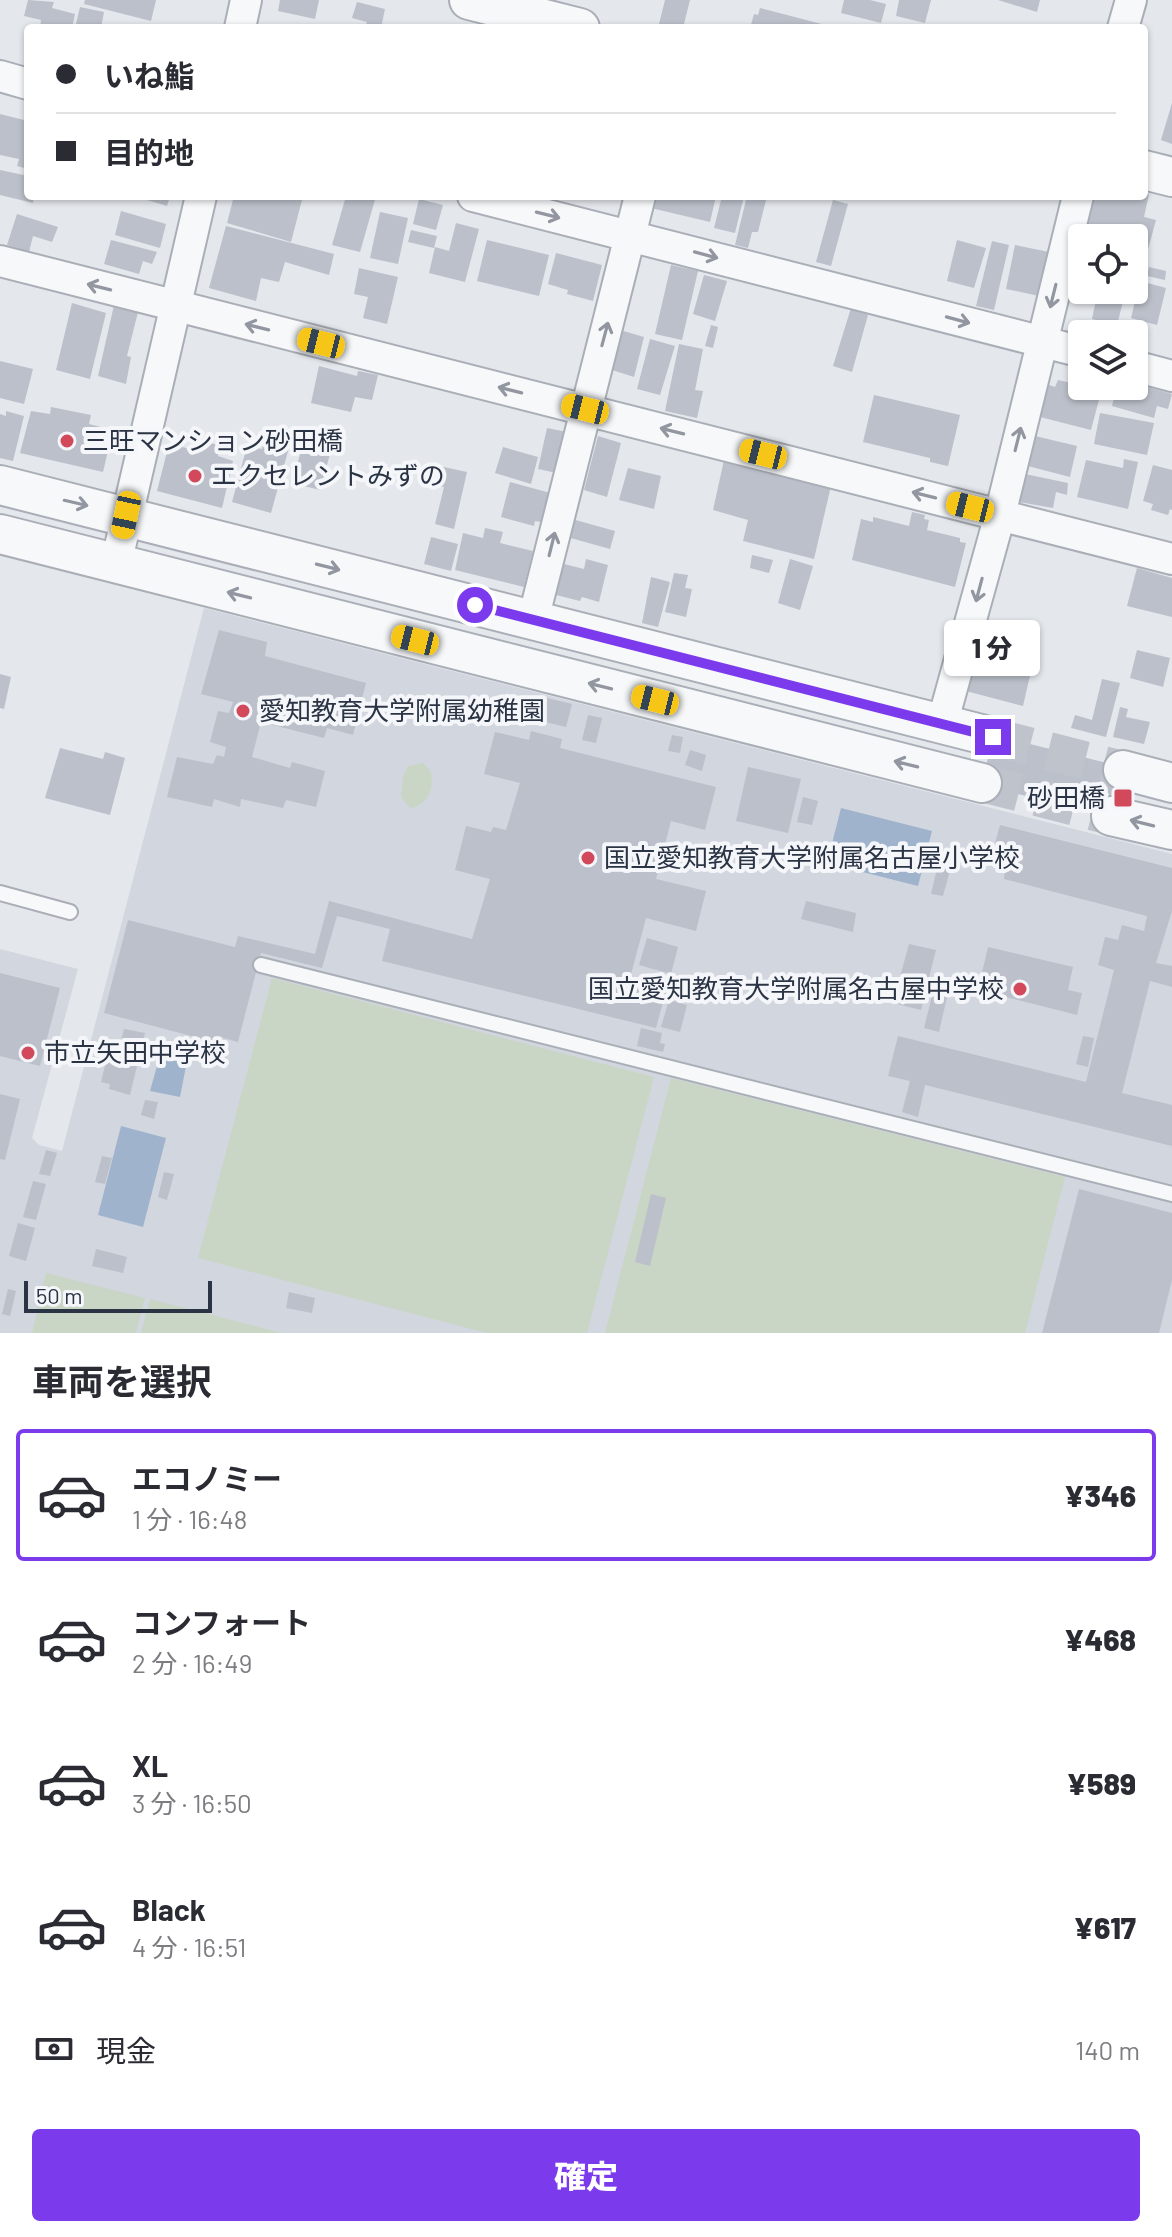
<!DOCTYPE html>
<html lang="ja">
<head>
<meta charset="utf-8">
<style>
	:root { --surface:#fff; --page:#f7f7f7; --text:#2b2b33; --muted:#7c7c81; --line:#e1e1e2; --accent:#7c3aed }
	body { margin:0; font-family:Barlow,"Noto Sans JP",sans-serif; background:var(--page); color:var(--text); height:100vh; display:flex; flex-direction:column; font-size:30px; white-space:nowrap }
	* { box-sizing:border-box; margin:0 }
	p { font-size:26px; color:var(--muted) }
	.icon { flex:none; width:44px; height:44px; fill:none; stroke:currentColor; stroke-width:2; stroke-linecap:round; stroke-linejoin:round }
	.map { position:relative; height:1333px; overflow:hidden }
	.side { display:flex; flex-direction:column; background:var(--surface); flex:1 }
	.side>* { flex:none }
	.guide { position:absolute; left:24px; top:24px; width:1124px; height:176px; border-radius:8px; box-shadow:0 2px 6px #0004; display:grid; align-content:center; height:176px; padding:0 32px; background:var(--surface) }
	.buttons { position:absolute; left:1068px; top:224px; display:grid; gap:16px }
	.buttons a { display:grid; place-items:center; width:80px; height:80px; border-radius:8px; background:var(--surface); box-shadow:0 2px 6px #0004; font-size:40px }
	.scale { position:absolute; left:24px; bottom:20px; width:188px; box-sizing:border-box; padding-left:8px; border:4px solid #2b3445; border-top:0; font-size:22px; line-height:28px; white-space:nowrap; color:#2b3445; -webkit-text-stroke:6px #f4f6f9; paint-order:stroke }
	.end { position:absolute; width:36px; height:36px; margin:-18px; border:10px solid #7c3aed; background:#fff; box-shadow:0 0 0 4px #fff }
	.from { border-radius:50% }
	.bubble { position:absolute; height:56px; border-radius:8px; background:var(--surface); box-shadow:0 2px 6px #0004; font-size:26px; font-weight:800; line-height:56px; text-align:center }
	.car { position:absolute; width:24px; height:48px; margin:-24px -12px; border-radius:10px; box-shadow:0 0 6px 2px #0007; background:linear-gradient(#f5c518 24%,#345 0 40%,#f5c518 0 76%,#345 0 86%,#f5c518 0) }
	.guide b { display:flex; align-items:center; gap:28px; height:76px; font-size:30px }
	.guide b+b { border-top:2px solid var(--line) }
	.guide i { width:20px; height:20px; background:var(--text) }
	ul { padding:0; list-style:none }
	li { display:flex; align-items:center; gap:24px; height:132px; margin:0 16px 12px; padding:0 16px; border:4px solid transparent; border-radius:8px }
	li div { flex:1 }
	li b { display:block; font-size:30px }
	li em { font-style:normal; font-weight:800 }
	li.active { border-color:var(--accent) }
	li>.icon { width:72px; height:72px; stroke-width:1.5 }
	h2 { padding:0 32px; font-size:36px; line-height:96px }
	.pay { display:flex; align-items:center; gap:20px; height:88px; padding:0 32px; font-size:30px }
	.pay p { margin-inline-start:auto }
	.button { display:flex; gap:16px; margin-top:auto; padding:16px 32px }
	.button a { flex:1; height:92px; border-radius:8px; background:var(--accent); color:#fff; font-size:32px; font-weight:800; line-height:92px; text-align:center }
	.map>svg:first-child { display:block }
</style>
</head>
<body>
<div class="map">
<svg width="1172" height="1333" viewBox="0 0 1172 1333">
	<rect width="100%" height="100%" fill="#e4e7ec"/>
	<path fill="#d2d6de" d="M204,608L1172,854V1333H0V949L78,969L32,1138L39,1145L62,1151Z"/>
	<path fill="#c9d6c5" d="M423,763L431,772C434,788 428,806 410,808L401,797L403,777L408,766Z
		M272,978L654,1077L587,1333H487L198,1258Z
		M671,1078L1065,1177L1025,1333H605Z
		M46,1273L145,1298L136,1333H32Z
		M150,1299L282,1333H141Z"/>
	<path fill="#9fb4cc" d="M841,808L932,831L918,886L827,863Z
		M160,1055L187,1061L180,1097L150,1091Z
		M121,1126L166,1138L143,1227L98,1215Z"/>
	<path fill="#bbc0ca" d="M28,0L54,2L52,8L75,14L72,28H40L41,20L24,16Z
		M85,0H156L151,21L84,4Z
		M280,0H319L315,19L278,11Z
		M665,0H690L683,28L659,24Z
		M844,0H870L886,4L881,23L841,13Z
		M899,0H931L925,23L896,16Z
		M998,0H1040L1037,12Z
		M357,2L385,9L381,28H365L367,22L352,18Z
		M80,7L104,12L101,28H75Z
		M760,8L833,27V28H750L754,14L758,15Z
		M1172,103V144L1161,140Z
		M0,114L28,121V169L17,166L19,159L0,155Z
		M0,170L28,176V196H34L33,203L0,195Z
		M1144,193L1149,194L1144,217L1156,220L1147,253L1134,250V238H1083L1092,196H1144Z
		M134,196H170L167,206Z
		M234,196H303L291,242L227,223Z
		M346,196H376L360,252L332,245Z
		M654,196H716L710,222L651,208Z
		M722,196H744L735,233L714,228Z
		M747,196H767L758,232H752L748,248L735,245Z
		M419,199L443,205L436,230L413,224Z
		M833,200L848,204L831,266L816,262Z
		M121,211L166,224L160,248L115,235Z
		M380,212L408,218L398,264L370,258Z
		M17,214L58,227L52,242L33,236L29,252L7,245Z
		M456,223L479,229L465,282L429,273L435,247L449,251Z
		M226,226L334,254L329,275L285,262L279,282L261,278L256,301L209,288Z
		M411,230L437,236L434,248L408,242Z
		M111,240L157,252L152,264L143,261L139,274L104,264Z
		M487,240L549,255L539,296L477,281Z
		M957,240L986,248L974,288L947,281Z
		M992,241L1009,245L994,310L976,306Z
		M1015,245L1049,252L1039,296L1006,289Z
		M556,253L602,265L593,301L567,294L568,290L548,284Z
		M671,265L698,271L682,340L655,334Z
		M1149,267L1166,271L1165,280L1147,276Z
		M359,268L398,277L387,324L363,318L368,297L354,294Z
		M704,275L727,281L715,321L693,314Z
		M1140,281L1166,288L1157,325L1131,318Z
		M1098,290H1126L1117,325L1092,319Z
		M72,303L106,313L90,379L56,370Z
		M114,305L138,312L127,356L131,357L126,384L98,376Z
		M851,308L868,315L852,372L833,366Z
		M711,325L718,327L713,348L705,346Z
		M620,330L644,337L634,377L609,369Z
		M650,339L675,346L660,395L637,389Z
		M679,344L703,349L695,390L703,391L697,418L665,411Z
		M0,361L33,369L24,404L0,398Z
		M319,366L357,376L358,371L378,375L372,400L355,397L351,412L311,403Z
		M1058,380L1080,385L1078,390L1100,396L1091,430L1040,417L1049,385L1055,387Z
		M1117,386L1141,393L1143,386L1172,394L1168,409L1157,406L1154,418L1112,406Z
		M874,395L960,415L948,466L930,462V458L863,442Z
		M51,407L91,415L89,424L113,430L103,472L20,453L31,411L50,414Z
		M6,411L24,416L13,461L0,458V414L6,416Z
		M1100,413L1154,423L1147,455L1094,444Z
		M547,428L567,432L557,473L538,469Z
		M1031,435L1077,446L1070,477L1024,465Z
		M598,436L621,443L607,497L584,490Z
		M265,438L290,444L271,513L232,502L247,446L262,449Z
		M197,439L221,446L218,456L233,461L222,508L157,491L169,444L195,450Z
		M302,447L330,454L320,490L292,483Z
		M503,447L538,457L531,484L495,473Z
		M1124,459L1138,462L1128,509L1077,497L1086,460L1123,468Z
		M724,460L831,486L814,559L743,541L748,520L713,510Z
		M1153,465L1172,470V510L1170,509L1168,515L1151,510L1153,504L1143,501Z
		M439,466L467,472L454,529L435,524L444,487L436,485Z
		M628,468L661,476L654,509L619,500Z
		M1025,474L1068,483L1067,495L1056,492L1053,508L1019,502Z
		M510,482L554,494L546,523L535,521L534,526L501,517Z
		M912,512L925,515L924,519L929,520L927,530L960,538V542L966,543L955,587L852,560L861,519L873,522V517L909,526Z
		M572,519L615,531L610,549L567,537Z
		M485,528L503,532L500,543L533,551L524,587L455,570L463,533L483,538Z
		M431,537L458,544L451,571L424,564Z
		M752,555L773,560L769,573L750,568Z
		M586,559L608,565L599,602L582,597L580,601L552,594L560,563L584,569Z
		M790,559L813,566L800,610L778,603Z
		M1137,568L1172,578V617L1127,606Z
		M674,573L688,575L685,588L692,589L686,617L665,612Z
		M651,577L670,582L658,627L642,623Z
		M219,630L267,642L265,656L366,683L353,735L327,728L324,738L261,722L252,757L290,768L292,762L325,771L316,807L286,800L283,808L241,799L240,807L214,799L212,807L167,797L177,757L213,764L217,755L224,757L226,747L210,742L218,711L229,713L233,702L201,694Z
		M1137,650L1170,658L1163,687L1130,678Z
		M975,653L1032,667L1023,706L966,691Z
		M0,674L11,677L4,709L0,708Z
		M1102,679L1120,683L1106,737L1071,728L1075,715L1092,720Z
		M547,698L572,704L566,727L541,721Z
		M1120,707L1128,709L1126,717L1150,722L1144,744L1113,737Z
		M588,715L602,718L596,743L582,740Z
		M531,731L562,739L560,748L716,787L705,830L671,821L656,879L706,891L696,931L646,918L630,978L667,987L656,1028L382,961L390,929L337,916L322,968L261,953L238,1042L220,1037L218,1043L104,1013L128,920L235,947L238,936L315,954L329,901L472,939L490,879L455,870L466,826L491,832L493,827L506,830L520,783L484,774L495,732L529,740Z
		M672,735L683,737L680,753L668,751Z
		M994,735L1123,767L1111,817L981,785Z
		M60,748L103,759L105,752L125,758L110,815L45,798Z
		M690,750L706,755L702,771L685,765Z
		M748,767L801,779L788,833L736,821Z
		M803,797L818,801L812,825L797,822Z
		M1000,825L1172,868V911L1156,963L1172,966V987L1150,981L1122,1093L1172,1105V1146L925,1085L918,1117L902,1112L910,1081L888,1076L898,1036L1086,1082L1114,970L1098,965L1105,937L1118,940L1122,925L1144,931L1147,916L1004,879L1005,869L989,865Z
		M941,852L954,855L943,896L931,894Z
		M806,901L856,913L853,932L801,919Z
		M647,938L678,947L671,974L639,965Z
		M909,944L936,950L921,1010L893,1003Z
		M988,947L1073,967L1068,990L1082,993L1077,1015L978,990Z
		M0,973L60,988L40,1066L0,1056Z
		M936,980L950,984L939,1032L924,1028Z
		M669,1000L687,1005L680,1032L661,1027Z
		M641,1028L662,1033L660,1043L665,1044L663,1052L637,1046Z
		M124,1029L145,1033L130,1095L109,1089L110,1084L101,1082L111,1041L120,1044Z
		M1083,1036L1094,1038L1088,1067L1076,1064Z
		M0,1094L20,1099L5,1160L0,1159Z
		M145,1100L158,1102L154,1119L141,1115Z
		M46,1150L57,1153L50,1176L39,1174Z
		M102,1156L112,1158L105,1184L95,1182Z
		M164,1172L174,1174L167,1200L158,1197Z
		M33,1181L46,1184L36,1220L23,1217Z
		M1079,1189L1172,1213V1280L1159,1333H1042Z
		M651,1194L666,1198L650,1266L635,1262Z
		M18,1223L35,1228L26,1261L9,1256Z
		M96,1249L127,1257L123,1273L92,1266Z
		M8,1289L16,1291L10,1316L2,1314Z
		M289,1292L315,1298L312,1313L286,1308Z"/>
	<g fill="none" stroke-linecap="round" stroke-linejoin="round">
		<path stroke="#bfc3cb" stroke-width="38" stroke-dasharray="38 19" stroke-linecap="butt" d="M993,737L1123,770
			M982,783L1111,816"/>
		<g stroke="#a9aeb7" stroke-width="18">
			<path id="service" d="M0,893L70,912
				M261,965L1172,1194"/>
		</g>
		<g stroke="#a9aeb7" stroke-width="34">
			<path id="minor" d="M240,28L246,0
				M1123,28L1131,0
				M0,76L28,84
				M473,196L1082,352
				M0,261L1172,559
				M1134,366L1172,376
				M116,564L201,196
				M533,620L640,196
				M942,724L1000,515L1078,196"/>
		</g>
		<g stroke="#a9aeb7" stroke-width="42">
			<path id="tertiary" d="M469,0L580,28
				M1144,170L1172,177
				M0,485L993,737
				M0,534L982,783
				M1123,770L1172,783
				M1111,816L1172,830"/>
		</g>
		<use href="#service" stroke="#f7f8fa" stroke-width="14"/>
		<use href="#minor" stroke="#f7f8fa" stroke-width="30"/>
		<use href="#tertiary" stroke="#f7f8fa" stroke-width="38"/>
	</g>
	<defs><path id="oneway-shaft" d="M-6 0H5M1.5-3L5.5 0L1.5 3" fill="none" stroke-width="1.6" stroke-linecap="round" stroke-linejoin="round" transform="scale(2)"/></defs>
	<g stroke="#9196a0">
		<use href="#oneway-shaft" transform="translate(548 215) rotate(14)"/>
		<use href="#oneway-shaft" transform="translate(706 255) rotate(15)"/>
		<use href="#oneway-shaft" transform="translate(99 287) rotate(-166)"/>
		<use href="#oneway-shaft" transform="translate(1053 296) rotate(104)"/>
		<use href="#oneway-shaft" transform="translate(958 320) rotate(15)"/>
		<use href="#oneway-shaft" transform="translate(257 327) rotate(-166)"/>
		<use href="#oneway-shaft" transform="translate(605 334) rotate(-75)"/>
		<use href="#oneway-shaft" transform="translate(510 390) rotate(-166)"/>
		<use href="#oneway-shaft" transform="translate(672 431) rotate(-166)"/>
		<use href="#oneway-shaft" transform="translate(1018 439) rotate(-76)"/>
		<use href="#oneway-shaft" transform="translate(924 495) rotate(-166)"/>
		<use href="#oneway-shaft" transform="translate(76 503) rotate(13)"/>
		<use href="#oneway-shaft" transform="translate(552 544) rotate(-76)"/>
		<use href="#oneway-shaft" transform="translate(328 567) rotate(14)"/>
		<use href="#oneway-shaft" transform="translate(979 590) rotate(105)"/>
		<use href="#oneway-shaft" transform="translate(239 595) rotate(-166)"/>
		<use href="#oneway-shaft" transform="translate(600 686) rotate(-166)"/>
		<use href="#oneway-shaft" transform="translate(906 764) rotate(-166)"/>
		<use href="#oneway-shaft" transform="translate(1142 823) rotate(-166)"/>
	</g>
	<g fill="none" stroke-linecap="round" stroke-linejoin="round">
		<path stroke="#7c3aed" stroke-width="10" d="M475,605L993,737"/>
	</g>
	<g fill="#d1495b" stroke="#f4f6f9" stroke-width="3">
		<circle cx="67" cy="441" r="8"/>
		<circle cx="195" cy="476" r="8"/>
		<circle cx="243" cy="711" r="8"/>
		<rect x="1113" y="788" width="20" height="20" rx="4"/>
		<circle cx="588" cy="858" r="8"/>
		<circle cx="1020" cy="989" r="8"/>
		<circle cx="28" cy="1053" r="8"/>
	</g>
	<g text-anchor="middle" stroke-width="8" stroke-linejoin="round" paint-order="stroke">
		<g font-size="26" fill="#2b3445" stroke="#f4f6f9" text-anchor="start">
			<text x="83" y="450">三旺マンション砂田橋</text>
			<text x="211" y="485">エクセレントみずの</text>
			<text x="259" y="720">愛知教育大学附属幼稚園</text>
			<text x="1105" y="807" text-anchor="end">砂田橋</text>
			<text x="604" y="867">国立愛知教育大学附属名古屋小学校</text>
			<text x="1004" y="998" text-anchor="end">国立愛知教育大学附属名古屋中学校</text>
			<text x="44" y="1062">市立矢田中学校</text>
		</g>
	</g>
</svg>
<div class="buttons">
<a><svg class="icon" aria-label="locate" viewBox="0 0 24 24"><circle cx="12" cy="12" r="6"/><path d="M12 2v4M12 18v4M2 12h4M18 12h4"/></svg></a>
<a><svg class="icon" aria-label="layers" viewBox="0 0 24 24"><path d="M12 4l9 5-9 5-9-5zM3 14l9 5 9-5"/></svg></a>
</div>
<div class="scale">50 m</div>
<i class="end from" style="left:475px;top:605px"></i>
<i class="end" style="left:993px;top:737px"></i>
<div class="bubble" style="left:944px;top:620px;width:96px">1 分</div>
<i class="car" style="left:321px;top:343px;rotate:284deg"></i>
<i class="car" style="left:585px;top:409px;rotate:284deg"></i>
<i class="car" style="left:763px;top:454px;rotate:284deg"></i>
<i class="car" style="left:970px;top:507px;rotate:284deg"></i>
<i class="car" style="left:126px;top:515px;rotate:192deg"></i>
<i class="car" style="left:415px;top:640px;rotate:284deg"></i>
<i class="car" style="left:655px;top:700px;rotate:284deg"></i>
<div class="guide">
<b><i class="from"></i>いね鮨</b>
<b><i></i>目的地</b>
</div>
</div>
<section class="side">
<h2>車両を選択</h2>
<ul>
<li class="active"><svg class="icon" aria-label="car" viewBox="0 0 24 24"><path d="M5 17H2v-5l4-1 3-4h7l3 4 3 1v5h-3M9 17h6M6 11h13"/><circle cx="7" cy="17" r="2"/><circle cx="17" cy="17" r="2"/></svg><div><b>エコノミー</b><p>1 分 · 16:48</p></div><em>¥346</em></li>
<li><svg class="icon" aria-label="car" viewBox="0 0 24 24"><path d="M5 17H2v-5l4-1 3-4h7l3 4 3 1v5h-3M9 17h6M6 11h13"/><circle cx="7" cy="17" r="2"/><circle cx="17" cy="17" r="2"/></svg><div><b>コンフォート</b><p>2 分 · 16:49</p></div><em>¥468</em></li>
<li><svg class="icon" aria-label="car" viewBox="0 0 24 24"><path d="M5 17H2v-5l4-1 3-4h7l3 4 3 1v5h-3M9 17h6M6 11h13"/><circle cx="7" cy="17" r="2"/><circle cx="17" cy="17" r="2"/></svg><div><b>XL</b><p>3 分 · 16:50</p></div><em>¥589</em></li>
<li><svg class="icon" aria-label="car" viewBox="0 0 24 24"><path d="M5 17H2v-5l4-1 3-4h7l3 4 3 1v5h-3M9 17h6M6 11h13"/><circle cx="7" cy="17" r="2"/><circle cx="17" cy="17" r="2"/></svg><div><b>Black</b><p>4 分 · 16:51</p></div><em>¥617</em></li>
</ul>
<div class="pay"><svg class="icon" aria-label="cash" viewBox="0 0 24 24"><path d="M3 7h18v10H3z"/><circle cx="12" cy="12" r="2"/></svg>現金<p>140 m</p></div>
<div class="button"><a>確定</a></div>
</section>
</body>
</html>
